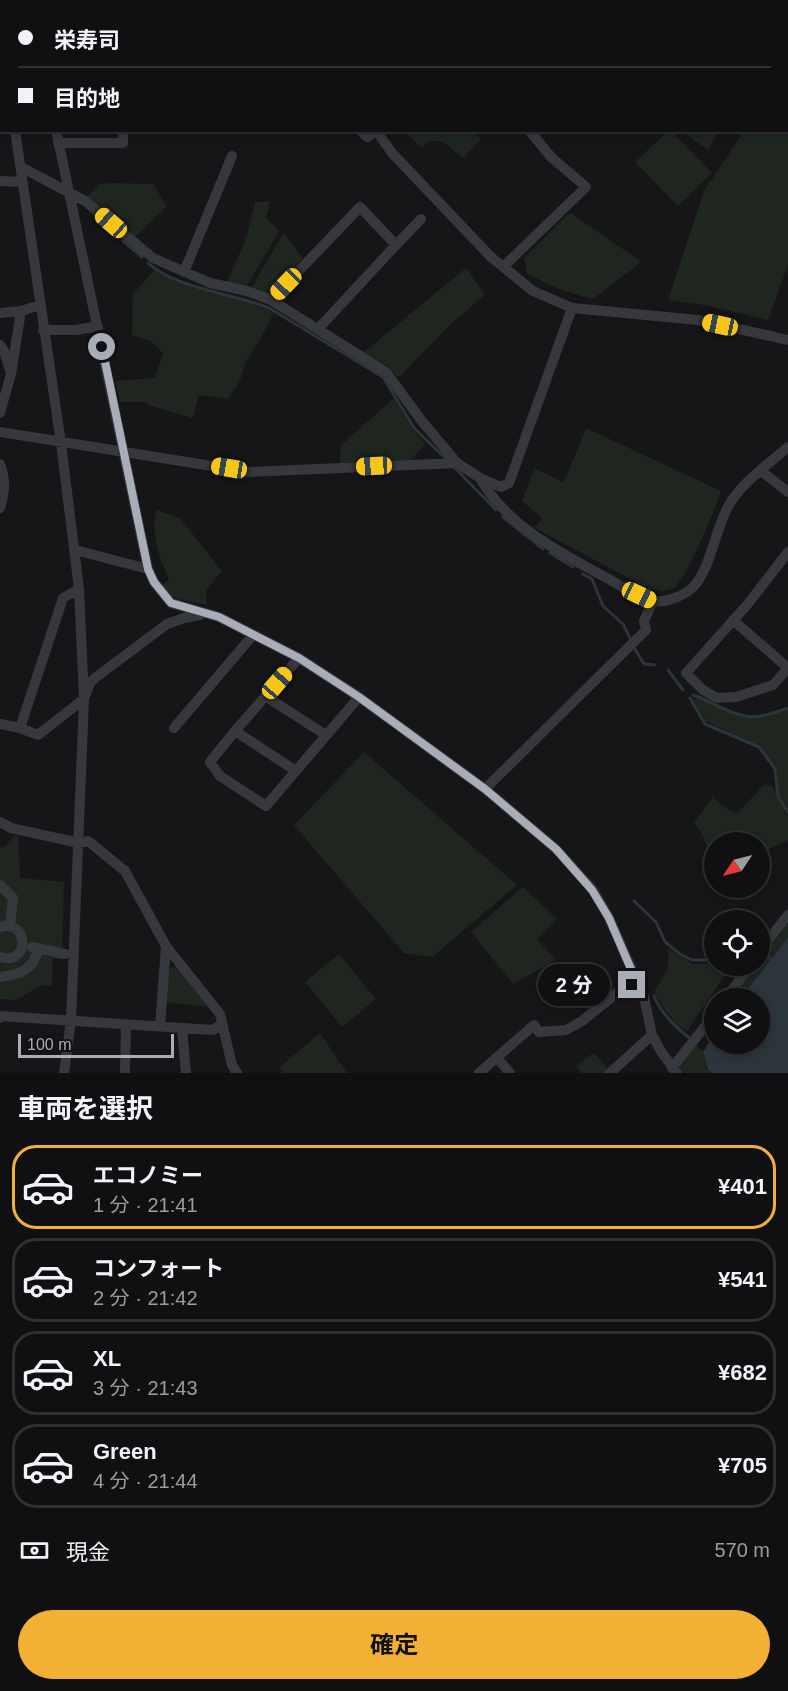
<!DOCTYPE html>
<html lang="ja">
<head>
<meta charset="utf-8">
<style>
	:root { --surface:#101012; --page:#1e1e20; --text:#f1f3f6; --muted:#9c9d9f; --line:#303032; --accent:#f2b134 }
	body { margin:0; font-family:Helvetica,"Noto Sans JP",sans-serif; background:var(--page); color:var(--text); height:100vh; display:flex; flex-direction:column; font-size:22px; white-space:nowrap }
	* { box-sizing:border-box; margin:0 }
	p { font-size:20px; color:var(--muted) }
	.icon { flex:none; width:33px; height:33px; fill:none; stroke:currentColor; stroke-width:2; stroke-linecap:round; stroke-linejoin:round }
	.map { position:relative; height:1073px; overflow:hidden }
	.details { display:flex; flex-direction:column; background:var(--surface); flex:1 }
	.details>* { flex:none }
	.hud { position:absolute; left:0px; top:0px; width:789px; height:132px; box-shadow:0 3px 9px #0003,0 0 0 2px var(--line); display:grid; align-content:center; height:132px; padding:0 18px; background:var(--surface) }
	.needle { width:39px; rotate:235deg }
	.tools { position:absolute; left:704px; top:832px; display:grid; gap:12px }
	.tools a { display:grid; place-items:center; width:66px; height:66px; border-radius:50%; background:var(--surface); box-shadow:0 3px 9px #0003,0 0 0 2px var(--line); font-size:30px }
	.scale { position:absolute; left:18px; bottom:15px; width:156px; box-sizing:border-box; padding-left:6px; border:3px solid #a8adb8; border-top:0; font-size:16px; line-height:21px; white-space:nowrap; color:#a8adb8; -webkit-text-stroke:4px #111113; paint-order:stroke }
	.end { position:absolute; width:27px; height:27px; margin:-14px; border:8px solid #a8adb8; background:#111; box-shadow:0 0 0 3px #111 }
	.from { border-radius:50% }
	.bubble { position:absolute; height:42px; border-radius:21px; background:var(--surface); box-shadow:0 3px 9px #0003,0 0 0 2px var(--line); font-size:20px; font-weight:700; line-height:42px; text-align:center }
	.car { position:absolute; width:18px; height:36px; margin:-18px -9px; border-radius:8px; box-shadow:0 0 4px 2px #0007; background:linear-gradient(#f5c518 24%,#345 0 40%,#f5c518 0 76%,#345 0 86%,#f5c518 0) }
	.hud b { display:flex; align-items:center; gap:21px; height:57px; font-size:22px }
	.hud b+b { border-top:2px solid var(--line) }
	.hud i { width:15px; height:15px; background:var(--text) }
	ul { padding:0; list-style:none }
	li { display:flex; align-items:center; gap:18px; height:84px; margin:0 12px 9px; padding:0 6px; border:3px solid var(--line); border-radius:24px }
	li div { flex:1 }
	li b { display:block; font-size:22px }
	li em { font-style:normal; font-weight:700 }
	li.active { border-color:var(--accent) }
	li>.icon { width:54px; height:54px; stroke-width:1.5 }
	h2 { padding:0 18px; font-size:27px; line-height:72px }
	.pay { display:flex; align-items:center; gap:15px; height:66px; padding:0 18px; font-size:22px }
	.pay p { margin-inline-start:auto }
	.primary-button { display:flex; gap:12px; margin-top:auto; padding:12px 18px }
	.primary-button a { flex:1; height:69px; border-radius:36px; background:var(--accent); color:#111; font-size:24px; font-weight:700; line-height:69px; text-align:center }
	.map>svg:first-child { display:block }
</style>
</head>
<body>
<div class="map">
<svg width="788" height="1073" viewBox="0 0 788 1073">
	<rect width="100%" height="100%" fill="#161618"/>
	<path fill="#1e261f" d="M788,72V265L768,320L705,305L668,300L704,191L744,131L788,130Z
		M404,131H475L481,139L463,158L442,141H429L422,148Z
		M668,131H671L712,173L678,206L635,162Z
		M681,131H718L708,150Z
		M111,183L153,184L167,206L134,238L86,198L100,184Z
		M255,202H270L266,218L279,231L247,286L245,287L226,285L247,236Z
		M568,214H572L639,260V264L593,299C569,293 548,286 527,273L524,258Z
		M284,233L303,258L270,294L253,291L252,286Z
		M466,268L485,295L452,323L398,378L389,367L364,352Z
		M154,270L185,284L249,302L274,313L258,343L246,361L240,381L228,399L199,395L193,418L148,405L146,402H120L115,381L155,378L163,353L151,341L132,335L133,294Z
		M394,398L413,430L426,444L410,460L340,463L341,445Z
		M586,428L721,491C716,507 686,581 674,588C665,593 656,590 647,588L535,528L542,518L522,501L534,468L563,482L567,475Z
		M156,510L180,518L222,571L206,591L207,605L174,598L162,585L169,580C159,557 151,535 156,510Z
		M698,697C738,714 744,722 788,709V810L779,797L776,769L760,747L706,721L693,701Z
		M364,752L517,885L432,957L404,953L294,825Z
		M765,784L773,787L777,798L788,815V840L759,854V843H714V861C706,847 705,834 694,823L713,796C720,804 727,812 738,812Z
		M18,835L20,878L64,882L62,960L53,958L52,986L41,985L16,1000L0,999V846L3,848L14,836Z
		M523,887L557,919L537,939L556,960L513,984L471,932Z
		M788,924V937L740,999H730L756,966H759V961Z
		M667,948L693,964L714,963V966H731L687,1031C673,1024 662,1005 654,992C663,978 673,965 667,948Z
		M339,954L376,999L342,1027L305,982Z
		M177,966L208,1007L166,1002L168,968Z
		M320,1033L347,1073H282L280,1067Z
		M696,1045L703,1052L707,1070L713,1073H684L680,1070V1063Z
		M592,1054H595L607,1067L606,1073H582L576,1066Z"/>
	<path fill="#2c353c" d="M788,937V1073H713L708,1070L703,1052L714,1035V1044H759V999H740Z"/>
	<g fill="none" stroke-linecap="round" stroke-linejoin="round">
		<path stroke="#2c353c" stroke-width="3" d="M106,225L118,236
			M123,241L142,257
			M148,263C177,289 232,293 269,308L383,377L414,428L447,460
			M454,467L496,510
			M503,517L543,549
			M550,553L573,567
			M583,574L592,579L603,606L623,624L630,638
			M635,649L644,664L655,665
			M668,670L683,690
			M693,695C706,699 725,711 741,715C756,720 773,713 788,708
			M690,698L705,724L759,747L775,769L778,797L788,812
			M634,901L656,922L665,942L680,954L692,960H714
			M768,956L770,958
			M654,996C661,1013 677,1029 691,1039"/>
		<path stroke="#37383d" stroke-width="10" d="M44,0V2
			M181,0L184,2
			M220,0V2
			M379,2L380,0
			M0,30L2,40
			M0,127H2
			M15,130L61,443L79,589L84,699L71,1020L64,1073
			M56,130L148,569
			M360,130L367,137L376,131
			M376,130L392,153L491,257L533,291L572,308L698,320L788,340
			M58,143H123V130
			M21,167L85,201L153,258L210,283L247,291L271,300L386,372L421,420L457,463L480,478L501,487L509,483L572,308
			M0,181L22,182
			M396,245L421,219
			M503,267L586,187L551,157L529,130
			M184,272L232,156
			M271,300L360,207L396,245L318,329
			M0,313L21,311L40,305
			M43,330H76L98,326
			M0,345L4,351L10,370
			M0,413L11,374L21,311
			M0,432L249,472L457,463
			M0,464C6,480 5,492 0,508
			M761,471L788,492
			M480,478C508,528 565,555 612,581C623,587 642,600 654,601C667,603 686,595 695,585C711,566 716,527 729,505C742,482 769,464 788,447
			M75,550L148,569L154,582L171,603L219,617L299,658L359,697L485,789L556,849L593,890L609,918L644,997L652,1035L662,1053L677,1073
			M788,552L747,605L686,673L703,690L717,698L736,697L773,685L788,668
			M733,620L788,668
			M299,658L235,731L210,762L220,776L266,806L359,697
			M265,696L326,735
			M0,724L20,728L38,735L84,699L90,683L95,678L167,624L184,618L200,615
			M20,728L63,598L79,589
			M174,728L253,635
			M235,731L296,771
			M485,789L646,630L644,621L653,601
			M0,822L11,828L79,843L88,841L125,871L166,946L220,1014L232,1065L237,1073
			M0,885L13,898L10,926
			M0,927C30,919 30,966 0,957
			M32,947L65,954
			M759,952L788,915
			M0,977C19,975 35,970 38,948
			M726,999L749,966
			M0,1018V1016L213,1030L222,1024
			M160,1026L166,946
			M182,1028L186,1073
			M497,1058L510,1073
			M672,1068L714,1015
			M125,1073L126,1025
			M479,1073L534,1025L539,1032L566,1030L582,1021L622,989L637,983
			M610,1073L652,1035"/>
	</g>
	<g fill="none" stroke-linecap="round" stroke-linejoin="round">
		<path stroke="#a8adb8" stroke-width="8" d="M102,347L148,569L154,582L171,603L219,617L299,658L359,697L485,789L556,849L592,890L609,918L637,983L632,985"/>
	</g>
</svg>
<div class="tools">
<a><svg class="needle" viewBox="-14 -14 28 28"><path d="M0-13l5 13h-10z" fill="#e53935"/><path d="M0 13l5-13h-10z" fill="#9c9d9f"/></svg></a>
<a><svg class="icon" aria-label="locate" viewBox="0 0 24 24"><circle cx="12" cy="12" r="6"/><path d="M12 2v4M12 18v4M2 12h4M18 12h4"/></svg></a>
<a><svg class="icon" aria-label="layers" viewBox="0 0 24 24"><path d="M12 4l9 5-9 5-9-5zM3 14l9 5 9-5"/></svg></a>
</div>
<div class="scale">100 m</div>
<i class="end from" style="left:102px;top:347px"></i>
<i class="end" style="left:632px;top:985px"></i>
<div class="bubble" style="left:538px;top:964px;width:72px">2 分</div>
<i class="car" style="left:111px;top:223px;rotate:311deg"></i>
<i class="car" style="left:286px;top:284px;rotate:224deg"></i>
<i class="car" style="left:720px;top:325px;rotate:282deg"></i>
<i class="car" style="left:374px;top:466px;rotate:267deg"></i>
<i class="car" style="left:229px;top:468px;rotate:279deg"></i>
<i class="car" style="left:639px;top:595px;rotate:115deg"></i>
<i class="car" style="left:277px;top:683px;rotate:41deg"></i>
<div class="hud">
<b><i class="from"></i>栄寿司</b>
<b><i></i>目的地</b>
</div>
</div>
<section class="details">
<h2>車両を選択</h2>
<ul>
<li class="active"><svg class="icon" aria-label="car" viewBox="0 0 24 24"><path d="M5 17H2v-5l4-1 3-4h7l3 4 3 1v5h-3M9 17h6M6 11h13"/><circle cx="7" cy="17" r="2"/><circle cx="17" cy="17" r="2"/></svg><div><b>エコノミー</b><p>1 分 · 21:41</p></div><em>¥401</em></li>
<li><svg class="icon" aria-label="car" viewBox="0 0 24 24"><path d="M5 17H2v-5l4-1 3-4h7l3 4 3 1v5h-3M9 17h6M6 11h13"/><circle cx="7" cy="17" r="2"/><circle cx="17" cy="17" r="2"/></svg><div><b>コンフォート</b><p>2 分 · 21:42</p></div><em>¥541</em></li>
<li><svg class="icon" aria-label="car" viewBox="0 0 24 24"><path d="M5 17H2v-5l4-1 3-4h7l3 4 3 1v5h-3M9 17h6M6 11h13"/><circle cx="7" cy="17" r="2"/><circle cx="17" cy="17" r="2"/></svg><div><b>XL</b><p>3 分 · 21:43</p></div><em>¥682</em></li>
<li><svg class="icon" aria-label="car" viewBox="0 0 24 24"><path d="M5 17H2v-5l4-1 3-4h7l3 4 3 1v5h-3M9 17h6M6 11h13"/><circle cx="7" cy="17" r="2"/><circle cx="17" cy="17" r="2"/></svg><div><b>Green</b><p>4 分 · 21:44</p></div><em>¥705</em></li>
</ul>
<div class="pay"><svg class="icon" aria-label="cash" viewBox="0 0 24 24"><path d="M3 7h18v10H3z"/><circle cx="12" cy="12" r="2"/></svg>現金<p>570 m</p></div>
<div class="primary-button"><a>確定</a></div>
</section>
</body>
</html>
